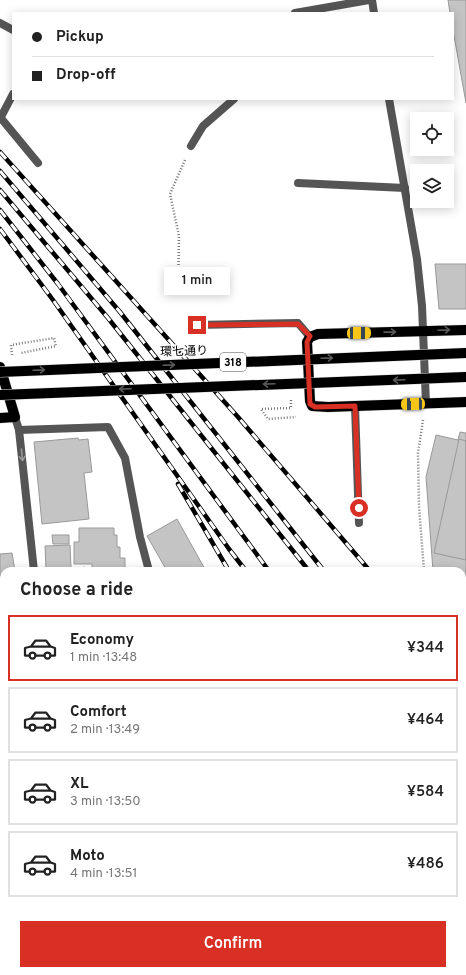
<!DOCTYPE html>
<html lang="en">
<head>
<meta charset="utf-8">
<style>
	:root { --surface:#fff; --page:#f6f6f6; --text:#222; --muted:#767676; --line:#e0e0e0; --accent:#d93025 }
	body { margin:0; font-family:Overpass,"Noto Sans JP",sans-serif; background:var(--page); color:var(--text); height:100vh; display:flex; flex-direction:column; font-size:15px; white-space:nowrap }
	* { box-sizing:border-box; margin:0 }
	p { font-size:13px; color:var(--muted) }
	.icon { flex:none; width:22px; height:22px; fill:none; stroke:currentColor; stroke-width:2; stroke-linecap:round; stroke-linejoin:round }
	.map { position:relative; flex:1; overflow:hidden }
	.details { position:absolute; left:0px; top:567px; width:466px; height:408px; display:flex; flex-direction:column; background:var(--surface); border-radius:12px 12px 0 0; box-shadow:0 2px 10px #0003 }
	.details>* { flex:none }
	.hud { position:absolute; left:12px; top:12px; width:442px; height:88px; border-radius:0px; box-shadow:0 2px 10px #0003; display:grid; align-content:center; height:88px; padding:0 20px; background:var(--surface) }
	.controls { position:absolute; left:410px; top:112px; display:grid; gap:8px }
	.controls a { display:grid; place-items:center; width:44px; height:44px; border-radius:0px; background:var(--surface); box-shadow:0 2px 10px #0003; font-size:20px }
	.end { position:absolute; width:18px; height:18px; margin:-9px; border:5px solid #d93025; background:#fff; box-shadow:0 0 0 2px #fff }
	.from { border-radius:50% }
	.bubble { position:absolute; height:28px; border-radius:0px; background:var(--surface); box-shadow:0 2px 10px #0003; font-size:13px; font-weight:600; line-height:28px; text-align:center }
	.car { position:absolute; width:12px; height:24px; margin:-12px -6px; border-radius:5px; box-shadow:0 0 3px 1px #0007; background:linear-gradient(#f5c518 24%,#345 0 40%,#f5c518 0 76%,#345 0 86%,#f5c518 0) }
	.hud b { display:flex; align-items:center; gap:14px; height:38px; font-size:15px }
	.hud b+b { border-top:1px solid var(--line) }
	.hud i { width:10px; height:10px; background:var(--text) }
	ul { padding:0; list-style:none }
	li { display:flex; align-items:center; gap:12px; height:66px; margin:0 8px 6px; padding:0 12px; border:2px solid var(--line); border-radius:0px }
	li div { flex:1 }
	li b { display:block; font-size:15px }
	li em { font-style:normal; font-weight:600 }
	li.active { border-color:var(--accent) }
	li>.icon { width:36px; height:36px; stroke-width:1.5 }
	h2 { padding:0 20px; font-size:18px; line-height:48px }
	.button { display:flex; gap:8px; margin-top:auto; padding:8px 20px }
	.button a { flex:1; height:46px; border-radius:0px; background:var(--accent); color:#fff; font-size:16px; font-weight:600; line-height:46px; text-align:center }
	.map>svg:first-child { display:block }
</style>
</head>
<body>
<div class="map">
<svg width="466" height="975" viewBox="0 0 466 975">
	<rect width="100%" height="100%" fill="#fff"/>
	<path fill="#c4c4c4" stroke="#999" d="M448,0H466V103L453,30V13H450Z
		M435,264H466V309H439Z
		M460,432L466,433V587L462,590V571H433L426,477L436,435L458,440Z
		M78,438L79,440L88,439L92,472L84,473L89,519L42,524L34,442Z
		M459,439L466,441V560L434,553Z
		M177,519L206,571H167L147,536Z
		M79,528H114V535H117V547H120V558H125V570H130V571H92V564H74V542H79Z
		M52,535H69V544H53Z
		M70,545L71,568L46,569L45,546Z
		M12,553L15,571H4V600H0V554Z
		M85,567L86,571H66Z
		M1,652H4V684H2Z
		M466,660V678L462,672V663Z
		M0,720H4V743L3,740H0Z
		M0,769H1L3,796L0,795Z
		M0,818L4,820V844L0,843Z
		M462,860L466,865V975H446L443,971H462Z
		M0,870H4L3,905H0Z
		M88,971H117V973L89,975Z
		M269,971H302L306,975H269Z
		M4,972H23V975H4Z
		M25,972H55V975H25Z
		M208,973H232V975H208Z
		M242,973H266V975H242Z"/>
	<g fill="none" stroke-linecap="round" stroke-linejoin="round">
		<g stroke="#dbdbdb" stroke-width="11">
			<path id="primary" d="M466,330L318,334L310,337L307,342L310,401L312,406L328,407L466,402
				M0,367L15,417L0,418"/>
		</g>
		<path stroke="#777" stroke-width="2.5" stroke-dasharray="1 2" stroke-linecap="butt" d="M178,295L179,236L170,194L185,160
			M291,400V408L261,409L268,419L296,417
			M423,420L418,453L419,506L424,571
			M462,630L466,631
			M123,975L144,971"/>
		<path stroke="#555" stroke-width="8" d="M295,13L369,0
			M0,23L13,30
			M0,117L38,163
			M1,117L13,94
			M191,146L203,126L234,99
			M298,183L405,188
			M197,325L298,323L310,337
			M355,406L359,523
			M19,430L108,427L125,458L140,537L149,571
			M0,966H4
			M344,971L348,975
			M401,971L404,975"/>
		<path stroke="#555" stroke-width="8" d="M372,0L374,13
			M389,99L417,259L422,306L426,404
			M15,417L19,430L34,571
			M0,809L4,810
			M73,971V975"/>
		<use href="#primary" stroke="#000" stroke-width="10"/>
		<g stroke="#000" stroke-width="4.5">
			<path id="rail" d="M0,152L238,417L370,571
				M0,171L120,312L324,571
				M0,190L108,318L309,571
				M0,210L58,284L269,571
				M0,229L53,300L229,549L246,571
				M178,484L229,571
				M462,686L466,691
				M462,746L466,751
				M462,766L466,771
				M462,824L466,829
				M462,844L466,849"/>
		</g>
		<use href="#rail" stroke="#fff" stroke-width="3" stroke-dasharray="9" stroke-linecap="butt"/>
		<g stroke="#dbdbdb" stroke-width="11" stroke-linecap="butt">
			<path id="primary-bridge" d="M0,372L466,353
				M0,395L466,377"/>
		</g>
		<path stroke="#777" stroke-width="2.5" stroke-dasharray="1 2" stroke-linecap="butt" d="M12,355L11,345L54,338L56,346L21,353"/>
		<use href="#primary-bridge" stroke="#000" stroke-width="10"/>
	</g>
	<defs><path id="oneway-shaft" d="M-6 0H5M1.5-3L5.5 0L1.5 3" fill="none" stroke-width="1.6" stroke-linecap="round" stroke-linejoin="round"/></defs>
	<g stroke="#595959">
		<use href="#oneway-shaft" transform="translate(444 330) rotate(-2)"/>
		<use href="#oneway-shaft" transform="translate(390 332) rotate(-1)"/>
		<use href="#oneway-shaft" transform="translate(327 358) rotate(-2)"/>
		<use href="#oneway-shaft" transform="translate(169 365) rotate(-2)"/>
		<use href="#oneway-shaft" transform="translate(39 370) rotate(-2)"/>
		<use href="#oneway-shaft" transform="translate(399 380) rotate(178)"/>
		<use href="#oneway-shaft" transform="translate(269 384) rotate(178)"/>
		<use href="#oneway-shaft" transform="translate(125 389) rotate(178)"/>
	</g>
	<use stroke="#999" href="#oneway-shaft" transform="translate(22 455) rotate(84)"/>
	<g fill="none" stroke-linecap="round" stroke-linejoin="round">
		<path stroke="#d93025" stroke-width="5" d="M197,325L298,324L310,336L307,342L310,404L315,407L355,406L359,508"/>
	</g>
	<g text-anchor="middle" stroke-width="3" stroke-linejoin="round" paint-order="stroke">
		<rect fill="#fff" stroke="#4c4c4c" stroke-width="1" x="220" y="353" width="26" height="18" rx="3"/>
		<g font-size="11" font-weight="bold" fill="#000">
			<text x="233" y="366">318</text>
		</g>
		<g font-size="12" fill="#000" stroke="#fff">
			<text transform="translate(184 351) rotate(-2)" y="4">環七通り</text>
		</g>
	</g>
</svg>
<div class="controls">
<a><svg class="icon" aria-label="locate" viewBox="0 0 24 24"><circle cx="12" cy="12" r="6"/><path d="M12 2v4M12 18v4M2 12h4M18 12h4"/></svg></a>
<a><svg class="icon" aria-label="layers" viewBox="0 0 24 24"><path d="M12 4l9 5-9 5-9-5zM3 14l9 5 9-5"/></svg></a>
</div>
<i class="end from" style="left:359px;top:508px"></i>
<i class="end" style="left:197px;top:325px"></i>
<div class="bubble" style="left:164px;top:267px;width:66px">1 min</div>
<i class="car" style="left:359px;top:333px;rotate:89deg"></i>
<i class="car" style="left:413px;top:404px;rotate:268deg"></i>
<div class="hud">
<b><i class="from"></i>Pickup</b>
<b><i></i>Drop-off</b>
</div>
<section class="details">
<h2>Choose a ride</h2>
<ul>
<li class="active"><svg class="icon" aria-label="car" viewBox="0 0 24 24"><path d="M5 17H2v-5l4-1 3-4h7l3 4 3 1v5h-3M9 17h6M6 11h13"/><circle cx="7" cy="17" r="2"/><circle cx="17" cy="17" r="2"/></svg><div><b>Economy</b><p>1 min · 13:48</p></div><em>¥344</em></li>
<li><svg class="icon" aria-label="car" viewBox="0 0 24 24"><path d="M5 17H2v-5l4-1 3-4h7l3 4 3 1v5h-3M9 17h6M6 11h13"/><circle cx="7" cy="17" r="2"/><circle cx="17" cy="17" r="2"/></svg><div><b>Comfort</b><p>2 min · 13:49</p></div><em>¥464</em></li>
<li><svg class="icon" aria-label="car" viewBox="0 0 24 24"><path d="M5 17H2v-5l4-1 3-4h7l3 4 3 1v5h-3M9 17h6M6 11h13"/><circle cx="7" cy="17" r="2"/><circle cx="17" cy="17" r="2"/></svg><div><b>XL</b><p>3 min · 13:50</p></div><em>¥584</em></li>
<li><svg class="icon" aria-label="car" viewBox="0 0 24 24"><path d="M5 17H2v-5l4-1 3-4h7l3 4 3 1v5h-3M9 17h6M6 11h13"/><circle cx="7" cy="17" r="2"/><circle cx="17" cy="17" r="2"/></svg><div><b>Moto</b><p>4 min · 13:51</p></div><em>¥486</em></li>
</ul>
<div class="button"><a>Confirm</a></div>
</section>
</div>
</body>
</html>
